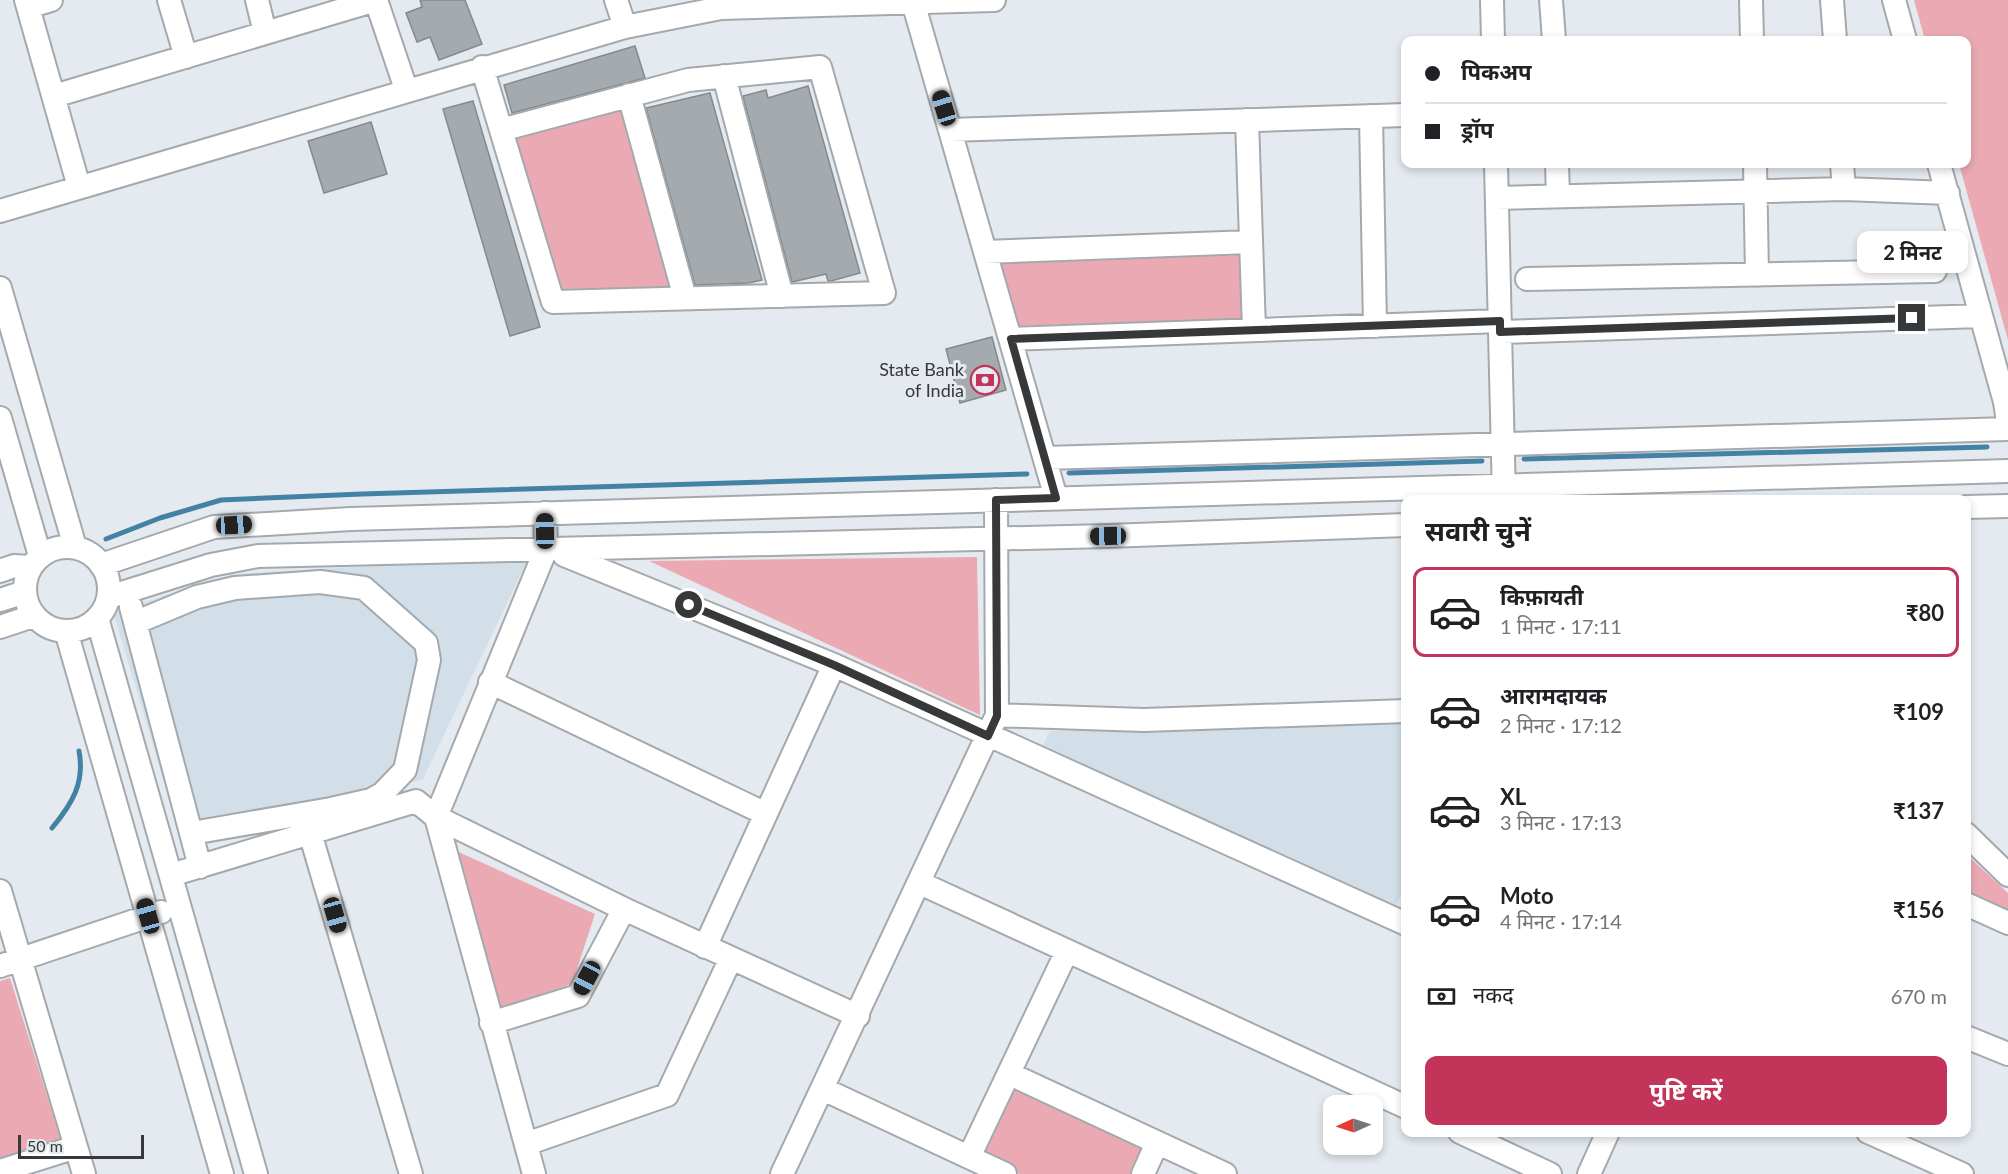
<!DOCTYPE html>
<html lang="hi">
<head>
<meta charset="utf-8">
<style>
	:root { --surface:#fff; --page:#f6f6f6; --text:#202124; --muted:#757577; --line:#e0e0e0; --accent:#c3345b }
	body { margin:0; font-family:Lato,"Noto Sans Devanagari",sans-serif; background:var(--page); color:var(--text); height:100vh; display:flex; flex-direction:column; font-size:22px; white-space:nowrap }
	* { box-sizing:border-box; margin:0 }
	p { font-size:20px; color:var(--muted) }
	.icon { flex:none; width:33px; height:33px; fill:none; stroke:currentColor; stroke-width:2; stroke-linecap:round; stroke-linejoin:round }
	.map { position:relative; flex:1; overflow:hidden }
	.details { position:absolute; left:1401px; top:495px; width:570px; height:642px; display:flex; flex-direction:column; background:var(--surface); border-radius:12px; box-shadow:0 3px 9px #0003 }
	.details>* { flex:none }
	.guide { position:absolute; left:1401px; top:36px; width:570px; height:132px; border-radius:12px; box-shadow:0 3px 9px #0003; display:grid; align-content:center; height:132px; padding:0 24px; background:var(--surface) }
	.needle { width:39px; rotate:267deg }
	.fabs { position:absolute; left:1323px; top:1095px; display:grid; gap:12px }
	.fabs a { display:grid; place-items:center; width:60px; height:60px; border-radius:12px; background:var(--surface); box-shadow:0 3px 9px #0003; font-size:30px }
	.scale { position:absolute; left:18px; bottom:15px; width:126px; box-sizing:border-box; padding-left:6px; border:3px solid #36383a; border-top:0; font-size:16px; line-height:21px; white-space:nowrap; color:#36383a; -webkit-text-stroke:4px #e4eaef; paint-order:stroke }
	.end { position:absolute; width:27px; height:27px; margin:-14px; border:8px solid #36383a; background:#fff; box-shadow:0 0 0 3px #fff }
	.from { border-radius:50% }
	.bubble { position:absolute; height:42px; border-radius:12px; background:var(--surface); box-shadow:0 3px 9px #0003; font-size:20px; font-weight:700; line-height:42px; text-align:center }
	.car { position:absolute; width:18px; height:36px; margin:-18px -9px; border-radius:8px; box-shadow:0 0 4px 2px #0007; background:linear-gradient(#222 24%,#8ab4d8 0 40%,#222 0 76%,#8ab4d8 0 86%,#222 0) }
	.guide b { display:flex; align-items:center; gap:21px; height:57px; font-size:22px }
	.guide b+b { border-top:2px solid var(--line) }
	.guide i { width:15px; height:15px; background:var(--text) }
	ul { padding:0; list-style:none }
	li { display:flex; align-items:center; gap:18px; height:90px; margin:0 12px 9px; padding:0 12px; border:3px solid transparent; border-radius:12px }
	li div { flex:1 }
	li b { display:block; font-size:22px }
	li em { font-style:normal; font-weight:700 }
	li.active { border-color:var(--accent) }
	li>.icon { width:54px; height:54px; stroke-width:1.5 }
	h2 { padding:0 24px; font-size:27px; line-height:72px }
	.pay { display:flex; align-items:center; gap:15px; height:66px; padding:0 24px; font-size:22px }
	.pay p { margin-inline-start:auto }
	.cta { display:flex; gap:12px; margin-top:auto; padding:12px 24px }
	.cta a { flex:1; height:69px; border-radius:12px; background:var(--accent); color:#fff; font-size:24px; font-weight:700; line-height:69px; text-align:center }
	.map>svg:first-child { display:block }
</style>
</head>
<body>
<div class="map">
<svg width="2008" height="1174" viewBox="0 0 2008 1174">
	<rect width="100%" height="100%" fill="#e4eaef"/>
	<path fill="#d2dfe8" d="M529,557L423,779L185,851L113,612L233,574Z
		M1405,724V885L1396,906L1043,745L1050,731Z"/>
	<path fill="#ebaab3" d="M1914,0H2008V340L1959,164H1966V40H1925Z
		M623,110L674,287L559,289L515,137Z
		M1241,255L1243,319L1018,326L999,263Z
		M977,557L980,715L649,561Z
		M452,849L595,914L572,984L498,1008Z
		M1967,855L2008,893V910L1967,892Z
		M10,978L61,1140L0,1159V981Z
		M1015,1088L1147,1149L1136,1174H1020L983,1157Z"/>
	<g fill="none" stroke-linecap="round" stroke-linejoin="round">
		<path stroke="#4382a5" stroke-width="5" d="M1524,459L1987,447
			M1069,473L1482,461
			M106,539L160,518L221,500L362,494L1027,474
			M52,828C72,804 85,783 79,751"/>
	</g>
	<path fill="#a4aaae" stroke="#848a8d" stroke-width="1.5" d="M420,0H465L482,44L439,60L430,37L417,42L406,13L422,7Z
		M635,46L645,78L512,113L504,85Z
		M808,86L860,273L831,281H828L826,274L792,282L743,96L766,90L768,98Z
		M710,93L762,280L749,283L695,285L646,108Z
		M473,101L540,327L510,336L443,109Z
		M371,122L387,174L324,193L308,141Z
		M992,337L1006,390L960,403L946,349Z"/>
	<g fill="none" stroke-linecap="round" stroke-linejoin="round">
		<g stroke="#a4a9ad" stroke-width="26">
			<path id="minor" d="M26,0L79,187
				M169,0L186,57
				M257,0L265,33
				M376,0L406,89
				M616,0L625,27
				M1492,0L1493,40
				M1551,0L1554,40
				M1751,0L1752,40
				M1832,0L1835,40
				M1894,0L1905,40
				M913,2L1056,498
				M28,7L51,0
				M482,67L553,302L884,293L820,67L688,80L501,130
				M724,76L782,296
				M629,95L685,298
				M54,96L376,0
				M1371,116L1375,326
				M1247,120L1254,330
				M950,130L1406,115
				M1496,164L1504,498
				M1557,164L1558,196
				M1755,164L1757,275
				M1842,164L1844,189
				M1939,164L2005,402L2008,422
				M1497,198L1844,189L1948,193
				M0,211L625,27L721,8L994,0
				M985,252L1251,242
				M1527,279L1935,271
				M0,288L75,547
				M1500,332L1981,316
				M1011,339L1500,321
				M0,418L40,556
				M1045,458L2008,429
				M1966,507L2008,506
				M25 589a42 42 0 1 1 84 0a42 42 0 1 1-84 0Z
				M564,555L834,665L1406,924
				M101,565L214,527L351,519L2008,471
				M0,571L14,566L30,567
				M109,597L211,565L258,556L1108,536L1406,525
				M0,600L25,592
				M131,607L200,867
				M97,618L256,1174
				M137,622L197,597L235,588L320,582L364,588L426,643L429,660L405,770L382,794L371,800L331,809L192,833
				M0,627L33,616
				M66,631L222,1174
				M490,682L766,814
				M997,715L1144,720L1406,711
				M310,833L411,1174
				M1966,834L2008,875
				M171,875L416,801L436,817L624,909L858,1016
				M920,883L1406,1107
				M0,891L84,1174
				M1966,904L2008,923
				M705,947L834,665
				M0,966L161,912
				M491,1023L578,996L624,909
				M1966,1037L2008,1054
				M1010,1074L1225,1174
				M823,1089L1005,1174
				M1460,1132L1550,1174
				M1868,1132L1962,1174
				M526,1144L667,1095L731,958
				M969,1157L1067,951
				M0,1171L76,1147
				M534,1174L436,817L546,549L545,513
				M782,1174L997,715L996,500
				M1143,1174L1157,1143
				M1589,1174L1608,1132"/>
		</g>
		<use href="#minor" stroke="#fff" stroke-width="22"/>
	</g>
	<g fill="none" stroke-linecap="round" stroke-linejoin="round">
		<path stroke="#36383a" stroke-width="8" d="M689,605L834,665L988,736L997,716L996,500L1056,498L1011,339L1500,321V332L1912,318"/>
	</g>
	<defs>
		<g id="bank-ring" transform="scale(1.5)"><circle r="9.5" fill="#e4eaef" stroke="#c3345b" stroke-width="1.5"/><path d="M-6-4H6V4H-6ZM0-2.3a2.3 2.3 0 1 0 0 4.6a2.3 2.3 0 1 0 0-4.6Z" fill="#c3345b"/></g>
	</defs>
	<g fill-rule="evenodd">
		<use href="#bank-ring" x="985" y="380"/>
	</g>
	<g text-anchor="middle" stroke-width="6" stroke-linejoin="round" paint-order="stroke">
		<g font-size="18" fill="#36383a" stroke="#e4eaef" text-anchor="end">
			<text x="964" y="376">State Bank<tspan x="964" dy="21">of India</tspan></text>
		</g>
	</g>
</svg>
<div class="fabs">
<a><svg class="needle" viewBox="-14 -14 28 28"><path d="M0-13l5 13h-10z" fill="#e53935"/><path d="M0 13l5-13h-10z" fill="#757577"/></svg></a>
</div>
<div class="scale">50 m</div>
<i class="end from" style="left:689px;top:605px"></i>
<i class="end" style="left:1912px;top:318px"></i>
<div class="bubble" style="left:1857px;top:231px;width:111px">2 मिनट</div>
<i class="car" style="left:944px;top:108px;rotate:343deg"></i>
<i class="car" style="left:234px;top:525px;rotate:87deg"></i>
<i class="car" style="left:545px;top:531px;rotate:359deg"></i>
<i class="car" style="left:1108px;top:536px;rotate:269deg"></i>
<i class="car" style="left:335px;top:915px;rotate:164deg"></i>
<i class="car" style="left:148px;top:916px;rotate:344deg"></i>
<i class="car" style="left:587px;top:978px;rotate:208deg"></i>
<div class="guide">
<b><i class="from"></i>पिकअप</b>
<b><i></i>ड्रॉप</b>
</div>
<section class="details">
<h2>सवारी चुनें</h2>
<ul>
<li class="active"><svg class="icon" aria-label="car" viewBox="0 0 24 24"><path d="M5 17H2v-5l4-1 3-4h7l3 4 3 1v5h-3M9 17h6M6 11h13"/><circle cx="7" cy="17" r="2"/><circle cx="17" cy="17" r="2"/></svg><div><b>किफ़ायती</b><p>1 मिनट · 17:11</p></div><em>₹80</em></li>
<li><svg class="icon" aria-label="car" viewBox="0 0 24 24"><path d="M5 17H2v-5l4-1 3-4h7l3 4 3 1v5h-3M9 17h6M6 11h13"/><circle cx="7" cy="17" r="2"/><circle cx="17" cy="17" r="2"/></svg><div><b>आरामदायक</b><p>2 मिनट · 17:12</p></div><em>₹109</em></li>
<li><svg class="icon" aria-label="car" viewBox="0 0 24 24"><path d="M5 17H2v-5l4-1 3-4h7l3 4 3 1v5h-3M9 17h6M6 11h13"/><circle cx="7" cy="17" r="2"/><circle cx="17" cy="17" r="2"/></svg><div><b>XL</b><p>3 मिनट · 17:13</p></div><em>₹137</em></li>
<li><svg class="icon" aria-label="car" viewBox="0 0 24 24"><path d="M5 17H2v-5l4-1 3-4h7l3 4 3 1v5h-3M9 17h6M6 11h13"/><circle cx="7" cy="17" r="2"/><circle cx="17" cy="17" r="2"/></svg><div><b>Moto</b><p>4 मिनट · 17:14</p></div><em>₹156</em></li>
</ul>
<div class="pay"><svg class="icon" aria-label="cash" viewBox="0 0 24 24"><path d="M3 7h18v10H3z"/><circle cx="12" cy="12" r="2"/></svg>नकद<p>670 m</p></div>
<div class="cta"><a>पुष्टि करें</a></div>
</section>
</div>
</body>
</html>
